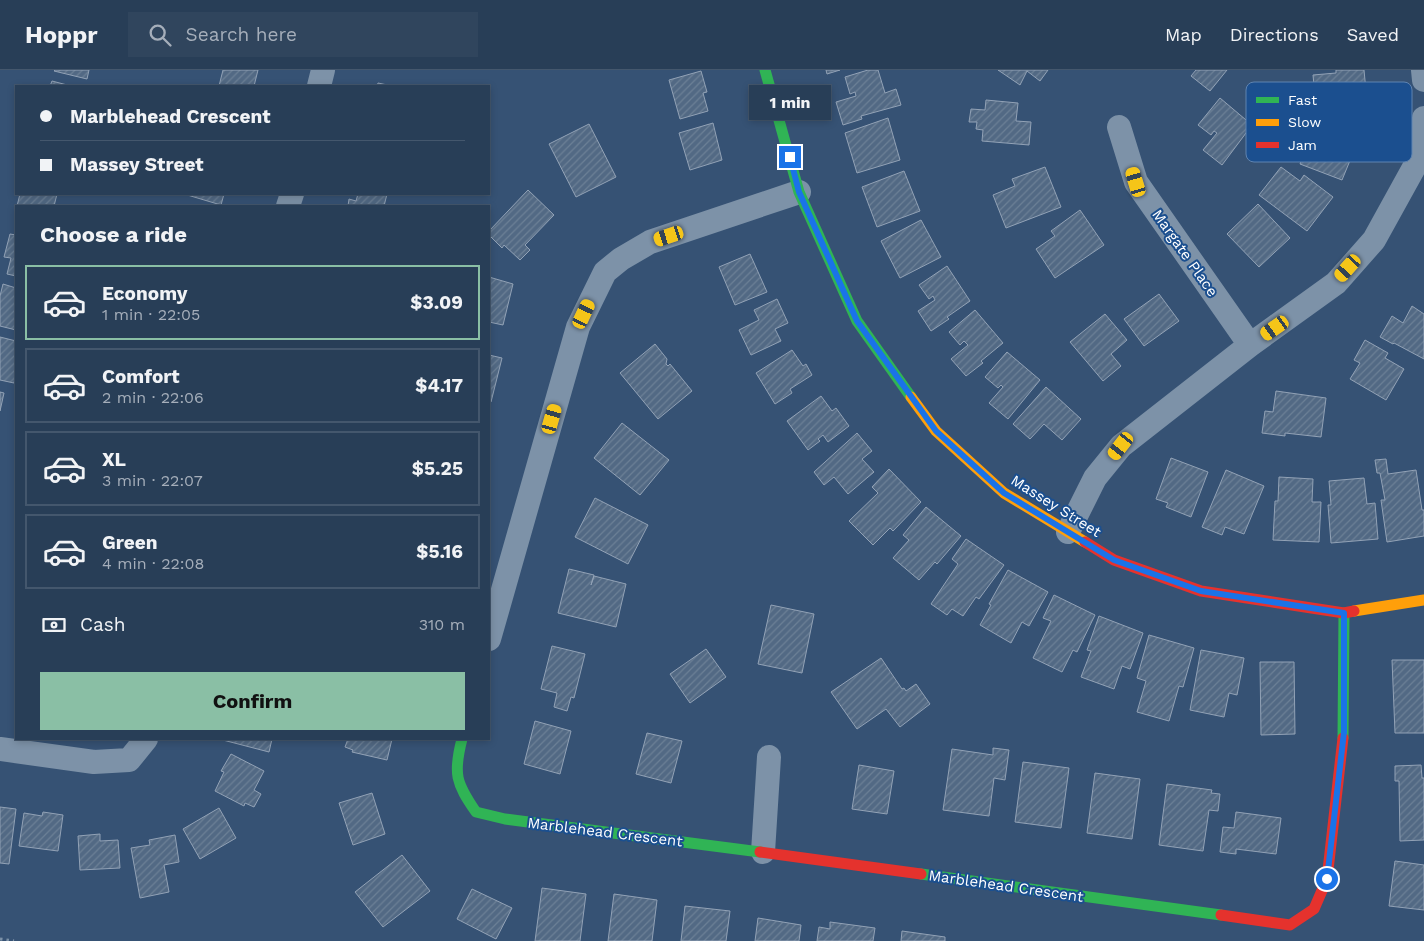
<!DOCTYPE html>
<html lang="en">
<head>
<meta charset="utf-8">
<style>
	:root { --surface:#283e57; --page:#30455d; --text:#f1f3f6; --muted:#a5aeba; --line:#44576d; --accent:#8abfa5 }
	body { margin:0; font-family:"Work Sans",sans-serif; background:var(--page); color:var(--text); height:100vh; display:flex; flex-direction:column; font-size:19px; white-space:nowrap }
	* { box-sizing:border-box; margin:0 }
	p { font-size:16px; color:var(--muted) }
	.icon { flex:none; width:28px; height:28px; fill:none; stroke:currentColor; stroke-width:2; stroke-linecap:round; stroke-linejoin:round }
	.map { position:relative; flex:1; overflow:hidden }
	.panel { position:absolute; left:15px; top:135px; width:475px; height:535px; display:flex; flex-direction:column; background:var(--surface); border-radius:0px; box-shadow:0 2px 8px #0003,0 0 0 1px var(--line) }
	.panel>* { flex:none }
	.guide { position:absolute; left:15px; top:15px; width:475px; height:110px; border-radius:0px; box-shadow:0 2px 8px #0003,0 0 0 1px var(--line); display:grid; align-content:center; height:110px; padding:0 25px; background:var(--surface) }
	.end { position:absolute; width:22px; height:22px; margin:-11px; border:6px solid #1a73e8; background:#fff; box-shadow:0 0 0 2px #fff }
	.from { border-radius:50% }
	.bubble { position:absolute; height:35px; border-radius:0px; background:var(--surface); box-shadow:0 2px 8px #0003,0 0 0 1px var(--line); font-size:16px; font-weight:700; line-height:35px; text-align:center }
	.car { position:absolute; width:15px; height:30px; margin:-15px -8px; border-radius:6px; box-shadow:0 0 4px 1px #0007; background:linear-gradient(#f5c518 24%,#345 0 40%,#f5c518 0 76%,#345 0 86%,#f5c518 0) }
	.guide b { display:flex; align-items:center; gap:18px; height:48px; font-size:19px }
	.guide b+b { border-top:1px solid var(--line) }
	.guide i { width:12px; height:12px; background:var(--text) }
	ul { padding:0; list-style:none }
	li { display:flex; align-items:center; gap:15px; height:75px; margin:0 10px 8px; padding:0 15px; border:2px solid var(--line); border-radius:0px }
	li div { flex:1 }
	li b { display:block; font-size:19px }
	li em { font-style:normal; font-weight:700 }
	li.current { border-color:var(--accent) }
	li>.icon { width:45px; height:45px; stroke-width:1.5 }
	h2 { padding:0 25px; font-size:22px; line-height:60px }
	.pay { display:flex; align-items:center; gap:12px; height:55px; padding:0 25px; font-size:19px }
	.pay p { margin-inline-start:auto }
	.action { display:flex; gap:10px; margin-top:auto; padding:10px 25px }
	.action a { flex:1; height:58px; border-radius:0px; background:var(--accent); color:#111; font-size:20px; font-weight:700; line-height:58px; text-align:center }
	header { display:flex; align-items:center; gap:30px; box-sizing:border-box; height:70px; padding:0 25px; background:var(--surface); border-bottom:1px solid var(--line) }
	header strong { font-size:24px }
	nav { display:flex; gap:28px; margin-inline-start:auto; font-size:18px }
	.search { width:350px; height:45px; background:var(--page); display:flex; align-items:center; gap:12px; box-sizing:border-box; padding:0 18px; border-radius:0px; color:var(--muted); font-size:19px }
	.map>svg:first-child { display:block }
</style>
</head>
<body>
<header>
<strong>Hoppr</strong>
<div class="search"><svg class="icon" aria-label="search" viewBox="0 0 24 24"><circle cx="10" cy="10" r="6"/><path d="M15 15l6 6"/></svg>Search here</div>
<nav><a>Map</a><a>Directions</a><a>Saved</a></nav>
</header>
<div class="map">
<svg width="1424" height="871" viewBox="0 0 1424 871">
	<defs>
		<pattern id="building-hatch" width="6" height="6" patternUnits="userSpaceOnUse" patternTransform="scale(1.25)"><rect width="6" height="6" fill="#526984"/><path d="M-1 1l2-2M0 6l6-6M5 7l2-2" fill="none" stroke="#6c8096"/></pattern>
	</defs>
	<rect width="100%" height="100%" fill="#365274"/>
	<path fill="url(#building-hatch)" stroke="#92a2b6" d="M55,0H89L87,9L54,1Z
		M223,0H258L254,16H219Z
		M826,0H840L827,4Z
		M868,0H878L885,23L896,19L901,35L861,46L862,49L843,55L836,32L856,26L855,22L850,24L845,7Z
		M998,0H1048L1040,11L1027,1L1020,15Z
		M1196,0H1227L1210,21L1191,6Z
		M1336,0H1364L1366,21L1350,23L1351,43L1317,46L1313,5L1336,3Z
		M701,1L707,22L703,23L708,41L680,49L669,10Z
		M52,11L71,16H50Z
		M378,13L392,16H377Z
		M1220,28L1252,55L1222,95L1203,80L1217,63L1214,61L1211,65L1198,55Z
		M986,30L1018,33L1016,51L1031,52L1029,75L982,71L983,60L976,59L977,52H969L971,39L985,40Z
		M888,48L900,90L857,103L845,63Z
		M713,53L722,90L690,100L679,63Z
		M589,54L616,107L576,127L549,74Z
		M1316,54L1358,71L1342,110L1300,94Z
		M1045,97L1061,137L1006,158L993,125L1015,116L1012,109Z
		M1281,97L1300,111L1304,105L1333,127L1307,161L1259,125Z
		M904,101L920,141L877,157L862,117Z
		M528,120L554,145L525,175L530,180L520,190L504,175L502,178L489,165V161Z
		M20,124H57L54,136H17Z
		M184,124H224L221,135Z
		M358,124H387L384,136H348L349,129L356,131Z
		M1258,134L1290,168L1259,197L1227,164Z
		M1080,140L1104,175L1055,208L1036,179L1055,166L1051,161Z
		M921,150L941,187L900,208L881,171Z
		M10,164L16,165V206L7,204L11,188L4,187Z
		M750,184L767,222L735,235L719,197Z
		M947,196L970,231L947,247L949,249L931,261L918,241L935,230L933,226L929,229L919,215Z
		M489,207L513,214L503,255L489,252Z
		M3,214L16,218V260L0,256V226Z
		M1159,224L1179,251L1144,276L1124,249Z
		M777,229L788,253L775,259L781,271L751,285L739,260L759,250L754,240Z
		M1412,236L1424,244V289L1394,273L1393,274L1380,267L1392,246L1403,253Z
		M975,240L1003,273L981,291L983,293L966,306L951,289L968,275L964,271L960,275L949,262Z
		M1105,244L1127,270L1111,284L1121,296L1103,311L1070,272Z
		M0,267L16,271V304L14,313L0,310Z
		M1365,270L1388,283L1385,288L1404,299L1386,330L1350,309L1360,293L1354,290Z
		M655,274L667,289L666,294L668,296L670,294L692,321L658,349L620,303Z
		M792,280L803,296L806,294L812,305L790,319L792,323L775,334L756,303Z
		M1007,282L1040,310L1008,349L989,333L1003,317L1001,315L998,318L985,307Z
		M489,285L502,288L491,332L489,331Z
		M1046,317L1081,349L1062,370L1044,354L1030,369L1013,354Z
		M1276,321L1326,328L1321,367L1285,363V366L1262,363L1265,341L1273,342Z
		M0,322L4,323L0,341Z
		M821,326L832,341L836,338L849,356L828,372L823,365L818,369L820,371L808,380L787,351Z
		M622,353L669,390L640,425L594,388Z
		M857,363L872,381L862,389L874,402L848,424L834,407L824,415L814,402Z
		M1171,388L1208,402L1191,447L1166,437L1168,433L1156,429Z
		M1386,389L1388,404L1416,400L1422,440H1424V466L1387,472L1381,430H1385L1380,403H1377L1375,390Z
		M889,399L921,432L893,461L890,458L873,475L849,451L878,423L872,417Z
		M1226,400L1264,416L1244,464L1225,457L1222,465L1202,457Z
		M1279,407L1313,409L1312,432H1321L1319,472L1273,470L1275,431H1278Z
		M1364,408L1367,434L1375,433L1378,469L1331,473L1328,435H1331L1329,411Z
		M595,428L648,455L628,494L575,467Z
		M926,437L961,466L937,494L935,492L919,510L893,488L909,470L903,465Z
		M966,469L1004,495L979,529L976,527L963,546L952,539L947,545L931,534L958,494L952,489Z
		M569,499L594,505L591,515L594,506L626,514L616,557L558,543Z
		M1008,500L1048,522L1029,556L1022,552L1011,573L980,555L991,535L989,534Z
		M1054,525L1095,545L1077,582L1073,580L1062,602L1033,588L1051,551L1043,548Z
		M771,535L814,544L802,603L758,594Z
		M1099,546L1143,563L1130,599L1122,596L1114,619L1081,607L1091,581L1087,580Z
		M1149,565L1194,578L1183,617L1179,616L1169,651L1137,642L1146,611L1137,608Z
		M552,576L585,584L574,628L571,627L567,641L554,637L557,623L541,619Z
		M706,579L726,607L690,633L670,604Z
		M1201,580L1244,588L1237,625L1229,623L1224,647L1190,640Z
		M881,588L902,619L904,618L906,621L916,614L930,634L900,657L886,639L857,659L831,622Z
		M1392,590H1424V663H1395Z
		M1260,592H1294L1295,664L1261,665Z
		M535,651L571,661L560,704L524,694Z
		M647,663L682,671L671,713L636,704Z
		M219,669H272L269,682Z
		M348,669H392L387,690L352,682L353,680L345,677Z
		M993,678L1009,680L1005,710L994,708L989,746L943,740L952,679L993,685Z
		M231,684L264,701L254,720L261,724L254,737L245,733L244,736L215,721L224,702L221,701Z
		M1023,692L1069,698L1061,758L1015,752Z
		M859,695L894,701L887,744L852,739Z
		M1421,695L1422,708H1424V770L1400,771L1399,711H1395V696Z
		M1095,703L1140,709L1132,769L1087,763Z
		M1167,714L1212,720L1211,723L1220,724L1218,741L1209,740L1203,781L1159,775Z
		M372,723L385,764L353,775L339,733Z
		M0,737L16,739L9,794L0,793Z
		M219,738L236,768L200,789L183,759Z
		M43,742L63,745L58,781L19,776L24,743L42,746Z
		M1236,742L1281,748L1276,784L1236,779V784L1220,782L1223,757L1234,758Z
		M100,764V771L118,770L120,798L80,800L78,766Z
		M175,765L179,792L164,795L169,822L140,828L131,778L150,775L149,770Z
		M402,785L430,821L383,857L355,822Z
		M1395,791L1424,795V840L1389,836Z
		M542,818L586,824L580,871H535Z
		M472,819L512,838L496,869L457,849Z
		M614,824L657,830L652,871H608Z
		M685,836L730,841L726,871H681Z
		M758,848L801,855L799,871H755Z
		M830,852L875,858L873,871H817L819,857L830,859Z
		M902,861L945,867V871H901Z"/>
	<g fill="none" stroke-linecap="round" stroke-linejoin="round">
		<path stroke="#7d92a8" stroke-width="3" stroke-dasharray="2.5 4" stroke-linecap="butt" d="M0,869L14,871"/>
		<path stroke="#7d92a8" stroke-width="24" d="M1423,0L1424,10
			M319,16L323,0
			M1119,57L1136,112L1250,275
			M288,136L292,124
			M1068,462L1095,408L1121,376L1250,275L1336,213L1374,170L1422,83L1424,48
			M489,569L578,257L605,202L621,189L650,172L799,122
			M0,679L94,692L129,690L146,669
			M763,782L769,687"/>
		<path stroke="#30b455" stroke-width="11" d="M765,0L799,122L857,251L911,327
			M1343,668L1344,543
			M462,669C453,704 456,713 476,742L505,749L760,782
			M921,804L1221,845"/>
		<path stroke="#ff9f0a" stroke-width="11" d="M911,327L936,361L1004,423L1085,472
			M1354,541L1424,530"/>
		<path stroke="#e5322d" stroke-width="11" d="M1085,472L1114,490L1201,521L1344,543L1354,541
			M760,782L921,804
			M1221,845L1290,855L1314,839L1327,809L1343,668"/>
	</g>
	<g fill="none" stroke-linecap="round" stroke-linejoin="round">
		<path stroke="#1a73e8" stroke-width="6" d="M790,87L799,122L857,251L936,361L1004,423L1114,490L1201,521L1344,543V662L1327,809"/>
	</g>
	<g text-anchor="middle" stroke-width="4" stroke-linejoin="round" paint-order="stroke">
		<g font-size="15" fill="#fff" stroke="#1b4f8f">
			<text transform="translate(1185 183) rotate(55)" y="5">Margate Place</text>
			<text transform="translate(1056 436) rotate(32)" y="5">Massey Street</text>
			<text transform="translate(605 762) rotate(7)" y="5">Marblehead Crescent</text>
			<text transform="translate(1006 816) rotate(8)" y="5">Marblehead Crescent</text>
		</g>
	</g>
	<rect x="1246" y="12" width="166" height="80" rx="8" fill="#1b4f8f" stroke="#5f84b1" stroke-width="1"/>
	<rect x="1256" y="27" width="23" height="6" fill="#30b455"/>
	<rect x="1256" y="49" width="23" height="7" fill="#ff9f0a"/>
	<rect x="1256" y="72" width="23" height="6" fill="#e5322d"/>
	<g font-size="14" fill="#fff">
		<text x="1288" y="35">Fast</text>
		<text x="1288" y="57">Slow</text>
		<text x="1288" y="80">Jam</text>
	</g>
</svg>
<i class="end from" style="left:1327px;top:809px"></i>
<i class="end" style="left:790px;top:87px"></i>
<div class="bubble" style="left:749px;top:15px;width:82px">1 min</div>
<i class="car" style="left:1136px;top:112px;rotate:343deg"></i>
<i class="car" style="left:669px;top:166px;rotate:252deg"></i>
<i class="car" style="left:1348px;top:198px;rotate:222deg"></i>
<i class="car" style="left:584px;top:244px;rotate:25deg"></i>
<i class="car" style="left:1275px;top:258px;rotate:235deg"></i>
<i class="car" style="left:552px;top:349px;rotate:16deg"></i>
<i class="car" style="left:1121px;top:376px;rotate:218deg"></i>
<div class="guide">
<b><i class="from"></i>Marblehead Crescent</b>
<b><i></i>Massey Street</b>
</div>
<section class="panel">
<h2>Choose a ride</h2>
<ul>
<li class="current"><svg class="icon" aria-label="car" viewBox="0 0 24 24"><path d="M5 17H2v-5l4-1 3-4h7l3 4 3 1v5h-3M9 17h6M6 11h13"/><circle cx="7" cy="17" r="2"/><circle cx="17" cy="17" r="2"/></svg><div><b>Economy</b><p>1 min · 22:05</p></div><em>$3.09</em></li>
<li><svg class="icon" aria-label="car" viewBox="0 0 24 24"><path d="M5 17H2v-5l4-1 3-4h7l3 4 3 1v5h-3M9 17h6M6 11h13"/><circle cx="7" cy="17" r="2"/><circle cx="17" cy="17" r="2"/></svg><div><b>Comfort</b><p>2 min · 22:06</p></div><em>$4.17</em></li>
<li><svg class="icon" aria-label="car" viewBox="0 0 24 24"><path d="M5 17H2v-5l4-1 3-4h7l3 4 3 1v5h-3M9 17h6M6 11h13"/><circle cx="7" cy="17" r="2"/><circle cx="17" cy="17" r="2"/></svg><div><b>XL</b><p>3 min · 22:07</p></div><em>$5.25</em></li>
<li><svg class="icon" aria-label="car" viewBox="0 0 24 24"><path d="M5 17H2v-5l4-1 3-4h7l3 4 3 1v5h-3M9 17h6M6 11h13"/><circle cx="7" cy="17" r="2"/><circle cx="17" cy="17" r="2"/></svg><div><b>Green</b><p>4 min · 22:08</p></div><em>$5.16</em></li>
</ul>
<div class="pay"><svg class="icon" aria-label="cash" viewBox="0 0 24 24"><path d="M3 7h18v10H3z"/><circle cx="12" cy="12" r="2"/></svg>Cash<p>310 m</p></div>
<div class="action"><a>Confirm</a></div>
</section>
</div>
</body>
</html>
